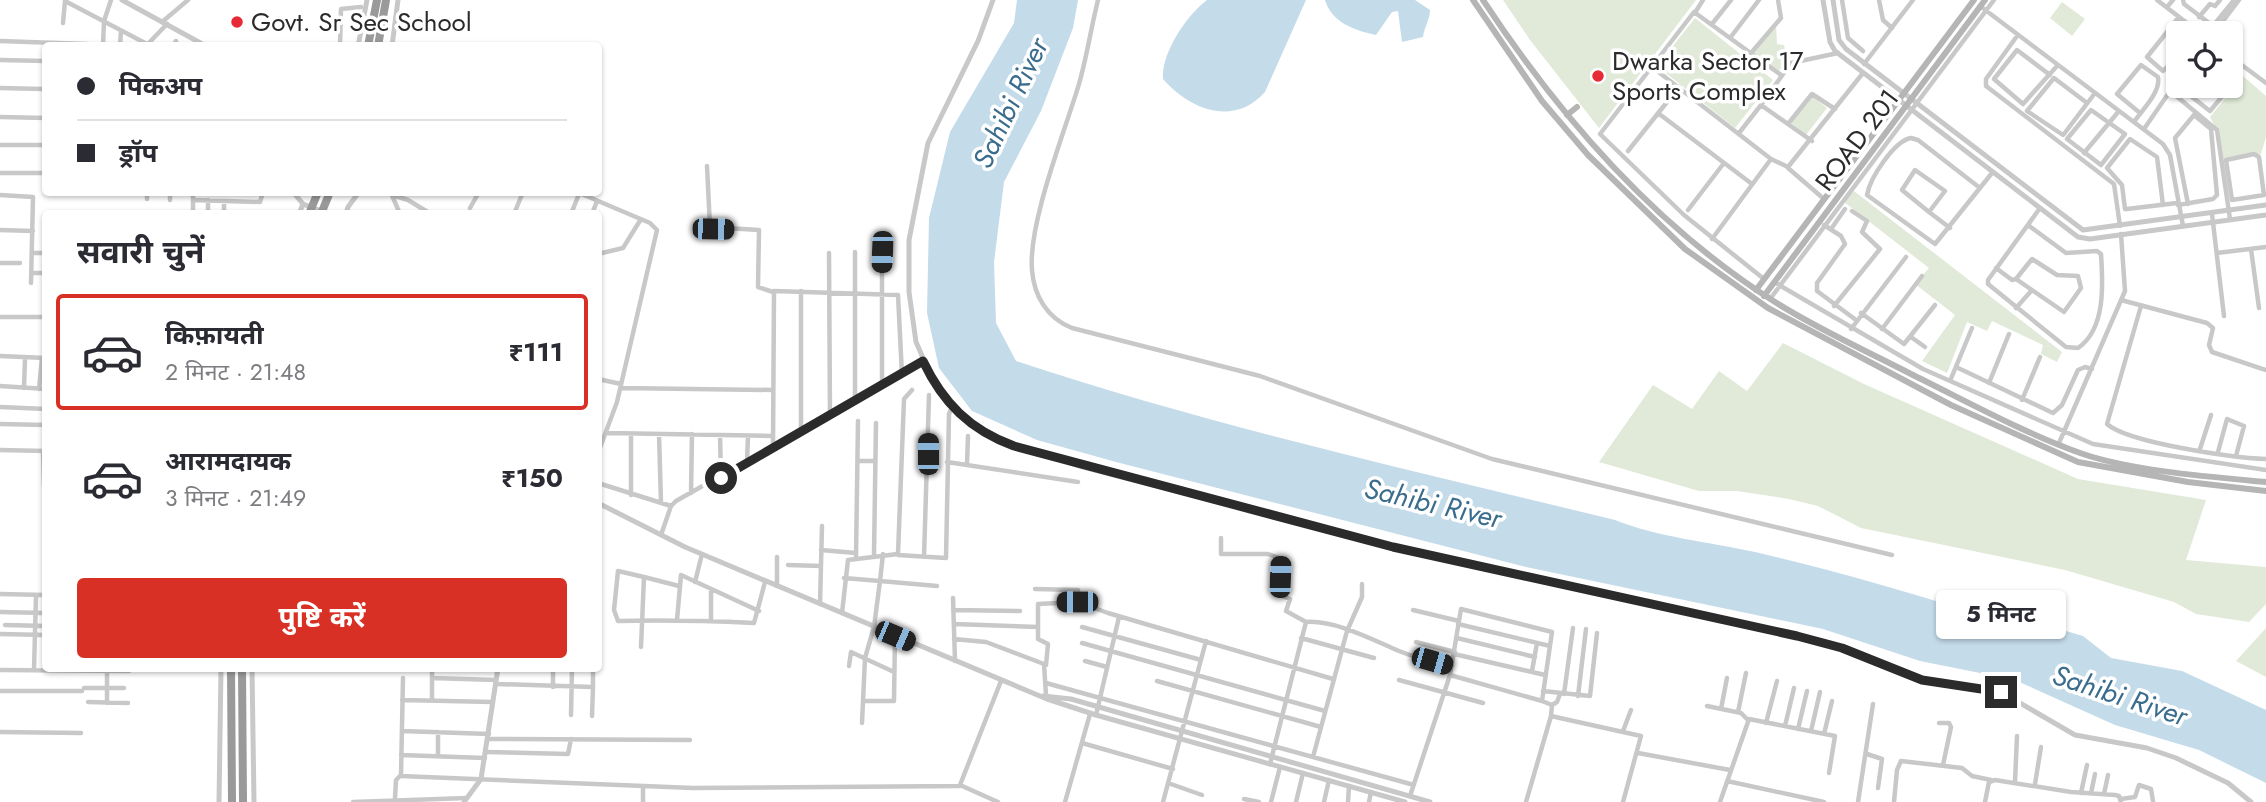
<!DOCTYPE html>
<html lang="hi">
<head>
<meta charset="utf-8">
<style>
	:root { --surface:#fff; --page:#f2f2f3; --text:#2b2b33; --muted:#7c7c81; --line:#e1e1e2; --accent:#d93025 }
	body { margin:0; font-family:Jost,"Noto Sans Devanagari",sans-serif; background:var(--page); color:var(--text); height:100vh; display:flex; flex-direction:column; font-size:26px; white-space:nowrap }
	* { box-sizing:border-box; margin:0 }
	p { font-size:23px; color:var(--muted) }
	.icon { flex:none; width:38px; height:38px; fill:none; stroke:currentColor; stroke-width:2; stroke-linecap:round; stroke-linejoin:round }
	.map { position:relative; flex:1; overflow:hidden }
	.sheet { position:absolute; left:42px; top:210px; width:560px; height:462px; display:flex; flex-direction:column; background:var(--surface); border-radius:7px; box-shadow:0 2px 5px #0004 }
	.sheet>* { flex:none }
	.top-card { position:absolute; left:42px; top:42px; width:560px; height:154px; border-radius:7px; box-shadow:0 2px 5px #0004; display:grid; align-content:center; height:154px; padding:0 35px; background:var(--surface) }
	.tools { position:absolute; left:2166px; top:21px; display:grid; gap:14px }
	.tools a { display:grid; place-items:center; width:77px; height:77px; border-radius:7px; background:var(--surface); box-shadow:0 2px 5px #0004; font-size:35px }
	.end { position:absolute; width:32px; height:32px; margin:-16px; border:9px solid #2b2b2b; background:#fff; box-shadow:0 0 0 4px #fff }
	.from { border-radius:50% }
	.bubble { position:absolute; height:49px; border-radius:7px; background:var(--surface); box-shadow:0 2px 5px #0004; font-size:23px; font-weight:700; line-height:49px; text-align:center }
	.car { position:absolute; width:21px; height:42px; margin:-21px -10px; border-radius:9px; box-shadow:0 0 5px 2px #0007; background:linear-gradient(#222 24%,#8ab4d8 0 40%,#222 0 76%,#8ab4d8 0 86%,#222 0) }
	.top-card b { display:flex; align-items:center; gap:24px; height:66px; font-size:26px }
	.top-card b+b { border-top:2px solid var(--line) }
	.top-card i { width:18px; height:18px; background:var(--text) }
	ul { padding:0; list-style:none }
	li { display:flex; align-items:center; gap:21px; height:116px; margin:0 14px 10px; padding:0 21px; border:4px solid transparent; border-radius:7px }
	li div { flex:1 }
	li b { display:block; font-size:26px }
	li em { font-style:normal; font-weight:700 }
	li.selected { border-color:var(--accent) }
	li>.icon { width:63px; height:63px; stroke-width:1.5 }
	h2 { padding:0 35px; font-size:32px; line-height:84px }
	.cta { display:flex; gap:14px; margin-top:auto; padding:14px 35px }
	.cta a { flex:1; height:80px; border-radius:7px; background:var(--accent); color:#fff; font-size:28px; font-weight:700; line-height:80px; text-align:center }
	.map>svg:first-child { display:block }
</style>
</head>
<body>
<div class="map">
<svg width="2266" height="802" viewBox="0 0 2266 802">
	<rect width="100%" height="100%" fill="#fff"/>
	<path fill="#e1ead8" d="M1503,0H1696L1599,128L1530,40Z
		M2062,2L2085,19L2072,36L2050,18Z
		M1695,18L1773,80L1735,128L1657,66Z
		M1776,23L1777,44L1784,45L1787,60L1779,71L1753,53Z
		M2243,76L2266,96V137L2261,154L2222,160L2217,130L2210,117Z
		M1812,96L1827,108L1806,135L1791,123Z
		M1854,191L2062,352L2057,362L2041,354L2043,345L1992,321L1987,331L1967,322L1947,373L1922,361L1955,315L1915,284L1929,268L1844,202Z
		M1783,343L1864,384L2078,479L2206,500L2186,560L2266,567V604L2249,622L2196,614L2174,602L2065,570L1861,528L1818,506L1789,499L1737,491H1699L1599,462L1653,385L1692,409L1719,371L1747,391Z
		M2266,628V677L2236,661Z"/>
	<path fill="#c4dbea" d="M1017,0H1078L1073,28L1041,111L1004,182L994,262L996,323L1016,361C1212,426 1415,471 1615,520C1657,537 1709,542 1755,552C1828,569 1899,589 1971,612L1999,618L2029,620L2083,636L2111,658L2182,671L2266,710V783L2199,750L2115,725L2015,680L1920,661L1823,629L1526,567L1116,462L1037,440L972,411L939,368L927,313L929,218L950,132L1014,23Z
		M1207,0H1306L1265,92C1234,127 1190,110 1163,79C1161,53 1187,15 1207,0Z
		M1325,0H1415L1430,10C1430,19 1424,28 1423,37L1402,42L1398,11L1392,12L1376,35C1354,30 1332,23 1325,0Z"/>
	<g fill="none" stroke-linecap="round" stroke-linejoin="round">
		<path stroke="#c8c8c8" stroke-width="4.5" d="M1098,0C1091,28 1087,56 1079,84C1065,131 1028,223 1032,270C1034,296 1047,318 1072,328L1260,376L1492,459L1892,555
			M1842,0L1848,38L1863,51
			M1879,0L1883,20L1892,28
			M2157,0L2200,33
			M2183,0L2184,4L2213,26L2234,0
			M1980,6L2163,144L2170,155L2183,226
			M2167,7L2173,0
			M1696,11L1703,0
			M2199,17L2210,4L2215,6L2220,0
			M162,22L188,0
			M63,23L65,1L147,44
			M1712,24L1731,0
			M2172,25L2182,33
			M2207,33L2213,26
			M2214,33L2239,0
			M2017,36L1986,79V86L2114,184L2120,226
			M1730,38L1759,0
			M0,41L87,44
			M103,46L104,21L111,0
			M120,46L121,31
			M146,46L167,24
			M173,46L176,41
			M340,46L341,9L361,7
			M1751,53L1781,18L1778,0
			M2231,57L2266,83
			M0,60L46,61
			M2179,61L2174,67L2168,66L2163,71L2147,57L2179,17
			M1864,64L1913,0
			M1652,67L1771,159L1788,167L1863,73
			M2231,68L2238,75L2231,85
			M2050,75L2017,50L1994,79L2023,104L2057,66
			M2174,83L2210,111L2231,86
			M2217,86L2226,92
			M0,88L43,89
			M2169,90L2217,130L2230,219
			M2185,92L2189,86
			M2087,103L2054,78L2027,111L2063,135L2064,134L2095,93
			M1761,105L1791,63L1838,53
			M2091,110L2125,134L2101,165L2067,139Z
			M1658,113L1752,184
			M0,117L46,118
			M2134,122C2142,110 2161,92 2158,77L2141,65L2117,94L2140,113
			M1788,124L1812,94L1835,109
			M2144,129L2179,78
			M1739,133L1761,105L1812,141
			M0,145H46
			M1628,151L1679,87
			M2084,153L2119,111
			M2254,154L2259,157L2264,195L2232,200L2226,160Z
			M707,166L710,227L759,230L758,287L773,292
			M1788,168L1824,199
			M0,173H43
			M1980,188L1918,140L1911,138C1894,141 1870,178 1867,195L1935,244L1992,173
			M577,192L650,223L657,230L617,402L598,453
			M391,193L400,214
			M0,195L33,197L31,283
			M392,195L408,200L431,214
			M147,199V192
			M170,200V192
			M193,200L260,202L263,192
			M208,200V214
			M2163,205L2157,157L2130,139L2107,168L2122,185L2125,209H2127L2177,203
			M2178,205L2213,199L2217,195L2211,129L2194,115L2175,138L2188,204
			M470,208L479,192
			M1688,210L1724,163
			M1929,212L1902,190L1915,170L1945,191L1929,212L1950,228
			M193,214V192
			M224,214V201
			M514,214L523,192
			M571,214L579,194
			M592,214L597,201
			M2212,214L2224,316
			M1824,225L1841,236L1845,244L1817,283V291L1856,320
			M2028,225L2066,253L2097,251L2101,254C2103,283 2106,329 2078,348L2066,347L1988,284V280L2040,208
			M1831,229L1845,209
			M0,230L33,231
			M1712,239L1771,159
			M2251,249L2259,308
			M32,253H46
			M829,253L830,415
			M2217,253L2266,247
			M598,254L623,248L641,219
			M0,263H20
			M1996,268L2012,280L2016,279
			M32,273H46
			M1764,279L1684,215L1600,134L1694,12L1781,75
			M1774,282L1923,369L2093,444L2266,470
			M801,291V432
			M1770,299L1994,0
			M2121,300L2207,323L2213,328L2209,345L2212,352L2266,370
			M1834,306L1880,249L1862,232L1867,221L1852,211
			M2141,306L2107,424C2128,443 2235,458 2266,459
			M2016,308L2032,290L2016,279L2032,259L2057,275L2078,276L2081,288L2064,312L2032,290
			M1861,313L1904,344L1935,305
			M0,317H46
			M1851,329L1906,257
			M1882,329L1922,276
			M1911,337L1925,347
			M0,356L46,358
			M1956,367L2053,413L2062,405L2078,370L2085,367L2092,369
			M598,379L621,384
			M1950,381L1972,328
			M1989,383L2009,334
			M882,385V252
			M0,386L46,389
			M24,388L25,358
			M621,388L773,390
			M39,389L42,358
			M2022,400L2040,357
			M855,401V252
			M0,407L46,409
			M0,424L46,425
			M607,433L773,436
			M631,434V495
			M659,434L661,503
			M720,435L721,478
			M2059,443L2125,291L2121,234
			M773,448L774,291L898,295L902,375
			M2200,449L2211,415
			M0,450L46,451
			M43,451L44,486
			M2218,452L2227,419L2244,426L2236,456
			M858,461H874
			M747,462L748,436
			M947,462L1078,482
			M967,464L968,436
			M598,483L671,506
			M691,493L692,434
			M661,535L671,506L676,501L923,361
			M1221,538V554H1268L1279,558V595L1290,599L1286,611L1306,622
			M821,550L856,553
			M874,555L876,423
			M898,555L946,558L949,414L952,407
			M777,557V586
			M856,557L858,421
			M924,557L929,395
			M788,565L821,566
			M644,577L679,586
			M844,578L880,581L883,554
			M695,582L702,554
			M1035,589L1078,590V602L1038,604V639L1048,644L1046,665
			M0,594L46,595
			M953,598L955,661
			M1078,602L1108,613L1333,679
			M820,604L822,526
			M953,610L1020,611
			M1413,610L1459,621
			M0,612L46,613
			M842,613L848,560L898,554L904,399L912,390
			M677,620L681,575L759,611
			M711,621V589
			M954,624L1038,627
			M1458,624L1550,646
			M5,625L46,626
			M1082,627L1201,660
			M0,634L46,635
			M1301,638L1374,658
			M1457,638L1535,657
			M954,639L986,642L1044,664L1046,695
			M1416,642L1455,652
			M1082,643L1325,711
			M641,647L644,577L618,571L614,610L618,621C664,620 709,621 754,623L765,582
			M1454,654L1545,675
			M1085,661L1107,667
			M849,666L851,652L894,672
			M432,668V678L496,680
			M0,670L129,671
			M34,670L36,595
			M107,671V703
			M1532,671L1537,643
			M1399,680L1483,703
			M1157,681L1321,727
			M1046,683L1414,785
			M496,684L593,687V668
			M553,687V668
			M84,688H124
			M0,691H82
			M1543,691L1590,696L1597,633
			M1564,694L1573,628
			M1578,696L1586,629
			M402,700L493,702
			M432,700V678
			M863,701H894L895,636
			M88,702L128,703
			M1552,705L1557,702L1560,694
			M1707,706L1741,713L1748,720
			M1721,709L1727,678
			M1738,712L1746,673
			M571,715L572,668
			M1096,715L1119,617
			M592,716L593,687
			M1551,716L1641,736L1623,802
			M862,723L865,658L874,627L880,581L937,586
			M1766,723L1777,681
			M1939,723H1949L1951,727L1943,765
			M1785,726L1794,688
			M1798,729L1807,691
			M402,731L489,734
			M1623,731L1631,710
			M1811,731L1820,692
			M0,732L81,733
			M1824,734L1832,701
			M488,739L690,740
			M1082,743L1173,769
			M486,752L568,754L571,739
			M1638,753L1730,770
			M1867,754L1882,759L1878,788
			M401,755L485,758
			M438,756V732
			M1313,757L1347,631L1362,597V584
			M1270,764L1306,622C1336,620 1373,640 1399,651C1416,658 1435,662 1452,666
			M401,776L693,788L960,786
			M1727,781L1824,802
			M2015,782L2017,736
			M1168,783L1202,795
			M2035,784L2041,747
			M2081,793L2087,765
			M2091,793L2095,774
			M2104,794L2108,775
			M1410,796L1450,675L1461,609L1552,632L1542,701L1450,675
			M395,798L396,780L401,775L403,678
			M1244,799L1259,802
			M2121,799L2135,797L2139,785L2151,789L2153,801
			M353,802L467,798
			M643,802V786
			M998,802L960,785L1001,681
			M1065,802L1090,714
			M1163,802L1206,641
			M1271,802L1280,767
			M1296,802L1303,773
			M1324,802L1329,780
			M1348,802L1349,786
			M1369,802L1371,792
			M1526,802L1551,716L1552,705L1542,701
			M1720,802L1749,719L1835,736L1829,773
			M1858,802L1873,704
			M1894,802L1897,770L1901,761L1962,768L1972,776L1991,780
			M1985,802L1989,782L1995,780L2071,792L2115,795L2119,796L2121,802"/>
		<path stroke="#c8c8c8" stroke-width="5" d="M122,0L206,46
			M993,0L978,41L928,143L909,240V292L916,342L935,385L969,423L997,440L1083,467L1393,547L1797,636L1855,653L1922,680L2001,692L2075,735L2147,748L2176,758L2228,783L2251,802
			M1823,0L1830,42L1835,51L2078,237L2090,239L2266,215
			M1833,0L1839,40L1846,49L2083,230L2266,205
			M358,46L367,0
			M392,46L398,0
			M293,192L303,204L329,214
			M299,214L303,204
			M346,214L348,207L359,192
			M598,503L685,547L1047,699L1096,715L1405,802
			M252,668L254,802
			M1043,696L1071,699L1430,802
			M219,802L221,668
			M464,802L481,779L498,668"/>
		<path stroke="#b5b5b5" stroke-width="6" d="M1473,0L1542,101L1588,155L1685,249L1768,308L1951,405L2078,462L2188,482L2266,491
			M1483,0C1560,117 1656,227 1775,302C1819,330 1869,352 1915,376C1970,403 2026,434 2083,454C2133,471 2212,477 2266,482
			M1567,115L1577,107
			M1756,290L1974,0
			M1764,296L1985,0"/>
		<path stroke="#9a9a9a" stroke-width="8" d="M368,46L377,0
			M378,46L386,0
			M231,668L232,802
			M242,668L243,802"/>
		<path stroke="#9a9a9a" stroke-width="8" d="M309,214L318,192
			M321,214L330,192"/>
	</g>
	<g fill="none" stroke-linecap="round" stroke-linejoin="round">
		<path stroke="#2b2b2b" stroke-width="9" d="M721,478L923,361C943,403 970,430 1014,446L1393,547L1797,636L1842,648L1922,680L2001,692"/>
	</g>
	<g fill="#e62a36" stroke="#fff" stroke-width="2.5">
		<circle cx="237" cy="22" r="7"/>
		<circle cx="1598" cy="76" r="7"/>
	</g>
	<g text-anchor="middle" stroke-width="7" stroke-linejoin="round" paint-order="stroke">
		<g font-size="26" fill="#2b2b2b" stroke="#fff" text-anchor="start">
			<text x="251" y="31">Govt. Sr Sec School</text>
			<text x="1612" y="70">Dwarka Sector 17<tspan x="1612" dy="30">Sports Complex</tspan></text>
		</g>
		<g font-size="26" fill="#2b2b2b" stroke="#fff">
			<text transform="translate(1857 140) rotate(-53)" y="9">ROAD 201</text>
		</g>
		<g font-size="28" font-style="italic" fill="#3a6c8d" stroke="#fff">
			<text transform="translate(1010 103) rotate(-65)" y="10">Sahibi River</text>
			<text transform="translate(1433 503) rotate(13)" y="10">Sahibi River</text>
			<text transform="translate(2120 695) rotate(18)" y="10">Sahibi River</text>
		</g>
	</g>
</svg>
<div class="tools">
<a><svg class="icon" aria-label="locate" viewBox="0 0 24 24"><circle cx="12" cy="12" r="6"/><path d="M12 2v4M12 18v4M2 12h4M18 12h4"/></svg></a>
</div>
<i class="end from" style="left:721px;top:478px"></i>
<i class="end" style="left:2001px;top:692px"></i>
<div class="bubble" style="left:1936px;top:590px;width:130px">5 मिनट</div>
<i class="car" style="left:713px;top:229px;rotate:91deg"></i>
<i class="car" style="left:882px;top:252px;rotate:182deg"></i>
<i class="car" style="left:928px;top:454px;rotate:0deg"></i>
<i class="car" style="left:1280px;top:577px;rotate:2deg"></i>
<i class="car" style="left:1077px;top:602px;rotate:270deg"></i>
<i class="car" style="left:895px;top:636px;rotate:113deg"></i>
<i class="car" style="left:1432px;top:661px;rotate:106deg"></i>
<div class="top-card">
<b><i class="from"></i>पिकअप</b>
<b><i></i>ड्रॉप</b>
</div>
<section class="sheet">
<h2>सवारी चुनें</h2>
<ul>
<li class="selected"><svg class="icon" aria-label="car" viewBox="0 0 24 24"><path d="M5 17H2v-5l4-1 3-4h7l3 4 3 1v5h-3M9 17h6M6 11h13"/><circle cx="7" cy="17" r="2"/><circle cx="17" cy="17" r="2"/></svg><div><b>किफ़ायती</b><p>2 मिनट · 21:48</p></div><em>₹111</em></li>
<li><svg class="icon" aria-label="car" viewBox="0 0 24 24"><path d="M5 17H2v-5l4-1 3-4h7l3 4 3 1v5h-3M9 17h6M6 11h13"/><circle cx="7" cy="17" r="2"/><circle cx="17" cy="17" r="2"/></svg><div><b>आरामदायक</b><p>3 मिनट · 21:49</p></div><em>₹150</em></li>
</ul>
<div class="cta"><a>पुष्टि करें</a></div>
</section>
</div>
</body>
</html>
